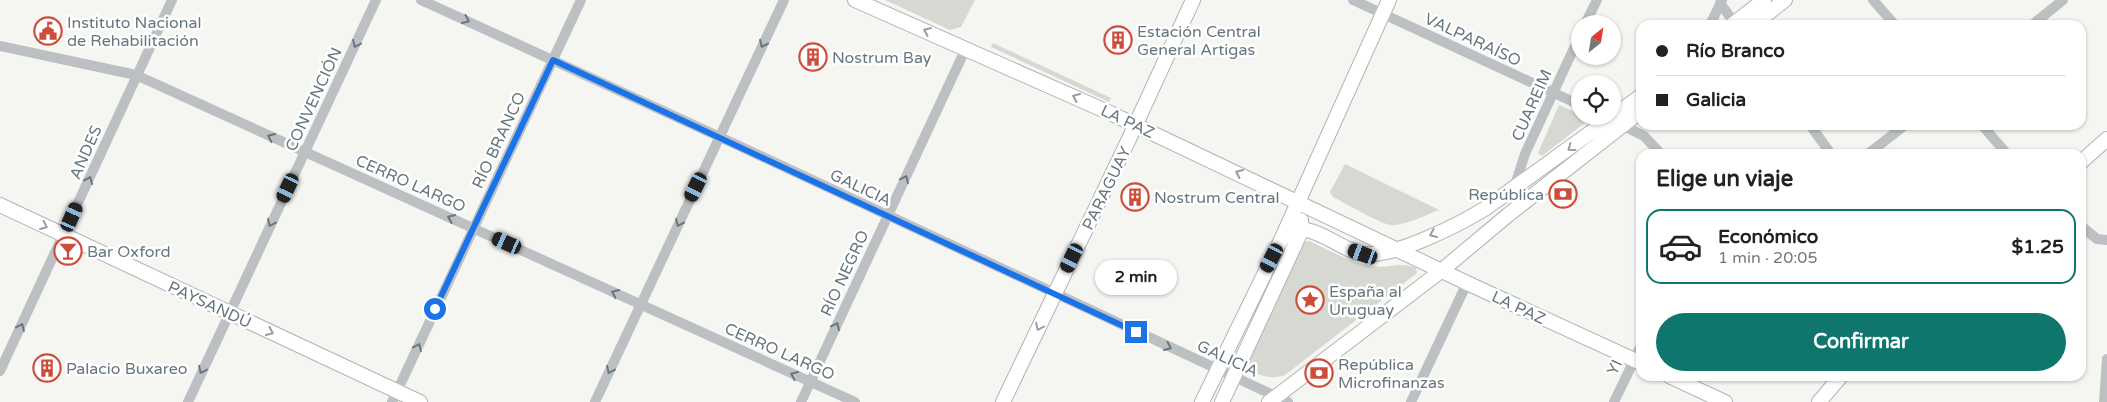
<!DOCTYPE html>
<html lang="es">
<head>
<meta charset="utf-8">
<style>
	:root { --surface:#fff; --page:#f2f2f2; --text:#222; --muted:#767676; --line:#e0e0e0; --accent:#0f766e }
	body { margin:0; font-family:"Varela Round",sans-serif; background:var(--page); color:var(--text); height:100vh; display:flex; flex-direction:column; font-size:19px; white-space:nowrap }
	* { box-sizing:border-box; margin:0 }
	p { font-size:16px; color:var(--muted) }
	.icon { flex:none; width:28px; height:28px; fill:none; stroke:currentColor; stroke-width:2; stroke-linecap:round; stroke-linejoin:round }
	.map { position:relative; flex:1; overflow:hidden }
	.drawer { position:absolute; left:1636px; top:149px; width:450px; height:232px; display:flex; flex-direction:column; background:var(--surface); border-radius:15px; box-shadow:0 1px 4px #0004 }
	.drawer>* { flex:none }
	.guide { position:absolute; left:1636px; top:20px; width:450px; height:110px; border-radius:15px; box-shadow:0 1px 4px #0004; display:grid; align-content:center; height:110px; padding:0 20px; background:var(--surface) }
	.needle { width:32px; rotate:30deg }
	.fabs { position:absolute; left:1571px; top:15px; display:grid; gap:10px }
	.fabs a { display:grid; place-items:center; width:50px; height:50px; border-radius:50%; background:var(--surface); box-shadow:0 1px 4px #0004; font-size:25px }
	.end { position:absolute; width:22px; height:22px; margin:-11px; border:6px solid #1a73e8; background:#fff; box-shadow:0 0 0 2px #fff }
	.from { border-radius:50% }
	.bubble { position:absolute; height:35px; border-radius:18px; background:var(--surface); box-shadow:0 1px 4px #0004; font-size:16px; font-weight:800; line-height:35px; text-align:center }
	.car { position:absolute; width:15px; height:30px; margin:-15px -8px; border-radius:6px; box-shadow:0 0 4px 1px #0007; background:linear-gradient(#222 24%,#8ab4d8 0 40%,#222 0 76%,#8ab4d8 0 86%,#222 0) }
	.guide b { display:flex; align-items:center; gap:18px; height:48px; font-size:19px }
	.guide b+b { border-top:1px solid var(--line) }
	.guide i { width:12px; height:12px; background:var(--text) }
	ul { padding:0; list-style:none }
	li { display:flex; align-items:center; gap:15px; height:75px; margin:0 10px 8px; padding:0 10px; border:2px solid transparent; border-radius:15px }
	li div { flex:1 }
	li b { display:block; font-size:19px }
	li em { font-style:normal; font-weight:800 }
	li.current { border-color:var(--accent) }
	li>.icon { width:45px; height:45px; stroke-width:1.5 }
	h2 { padding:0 20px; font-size:22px; line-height:60px }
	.primary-button { display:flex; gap:10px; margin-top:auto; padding:10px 20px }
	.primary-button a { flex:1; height:58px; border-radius:30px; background:var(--accent); color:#fff; font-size:20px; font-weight:800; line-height:58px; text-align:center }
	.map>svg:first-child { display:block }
</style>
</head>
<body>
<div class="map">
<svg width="2107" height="402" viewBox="0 0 2107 402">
	<rect width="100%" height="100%" fill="#f5f5f2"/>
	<path fill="#d5d9d1" d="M885,0H975L961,27L950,30Z
		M993,43L1111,98L1109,102L991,47Z
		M1559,105L1590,119L1542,156L1538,153Z
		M1345,164L1439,210C1428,214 1402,227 1390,225C1377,222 1347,204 1333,197L1330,192Z
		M1309,241C1329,250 1351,263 1372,266C1388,269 1401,261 1416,268L1417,273L1285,375C1272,380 1256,376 1246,366L1304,242Z"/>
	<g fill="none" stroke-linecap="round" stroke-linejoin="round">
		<g stroke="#afb4b7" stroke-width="16">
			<path id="secondary" d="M855,0L1110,113L1467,283L1641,363
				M1732,25L1764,0
				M1753,25L1785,0
				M2081,162L2107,139
				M0,205L420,402
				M1282,239C1306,212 1338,252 1365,254C1396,257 1460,224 1486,208L1641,96
				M1669,376L1725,402
				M1003,402L1129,139L1193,0
				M1202,402L1281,240L1389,0
				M1222,402L1299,236L1302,229L1301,220
				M1269,402L1441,271L1508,215L1641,111
				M1819,402L1841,376"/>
		</g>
		<path stroke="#bcc0c3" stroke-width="10" d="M421,0L720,137L1288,402
			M1353,0L1580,105
			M1873,0L1895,25
			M1720,3L1736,25
			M1585,24L1597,0
			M1710,25L1722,0
			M2032,25L2063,0
			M0,46L136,75L855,402
			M1618,123L1644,136L1661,154
			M1810,125L1831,154
			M1982,125L2007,154
			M1868,154L1905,125
			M1514,188L1525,154L1580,35
			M2081,226L2097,239L2107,240
			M0,371L172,0
			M188,402L376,0
			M392,402L581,0
			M595,402L784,0
			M801,402L966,48
			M1411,402L1467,283
			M1614,402L1641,346
			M2104,402L2107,359"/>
		<use href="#secondary" stroke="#fff" stroke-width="14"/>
	</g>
	<defs><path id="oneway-chevron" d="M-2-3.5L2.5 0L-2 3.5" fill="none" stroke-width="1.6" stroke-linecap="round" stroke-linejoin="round" transform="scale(1.25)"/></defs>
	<g stroke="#68777f">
		<use href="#oneway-chevron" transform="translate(466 20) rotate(24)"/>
		<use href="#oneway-chevron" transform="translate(356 44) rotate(115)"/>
		<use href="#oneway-chevron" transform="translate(763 44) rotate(115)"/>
		<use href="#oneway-chevron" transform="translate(271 137) rotate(-155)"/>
		<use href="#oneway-chevron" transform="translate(905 179) rotate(-65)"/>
		<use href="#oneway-chevron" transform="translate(89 180) rotate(-66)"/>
		<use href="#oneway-chevron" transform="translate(451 218) rotate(-156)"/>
		<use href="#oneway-chevron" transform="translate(271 223) rotate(115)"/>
		<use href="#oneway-chevron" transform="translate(679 223) rotate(115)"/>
		<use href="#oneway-chevron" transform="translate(615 293) rotate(-155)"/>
		<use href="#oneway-chevron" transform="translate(836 326) rotate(-65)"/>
		<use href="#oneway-chevron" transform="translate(21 327) rotate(-65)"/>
		<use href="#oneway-chevron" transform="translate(418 347) rotate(-65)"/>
		<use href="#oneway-chevron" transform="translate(1168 347) rotate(25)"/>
		<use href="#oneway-chevron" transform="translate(202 370) rotate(115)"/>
		<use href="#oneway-chevron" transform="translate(610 370) rotate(115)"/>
		<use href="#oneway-chevron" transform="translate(794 375) rotate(-156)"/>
	</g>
	<g stroke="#95a0a5">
		<use href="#oneway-chevron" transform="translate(927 31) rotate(-156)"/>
		<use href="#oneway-chevron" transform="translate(1076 97) rotate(-156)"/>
		<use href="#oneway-chevron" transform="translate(1571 148) rotate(144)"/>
		<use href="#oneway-chevron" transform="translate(1239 173) rotate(-155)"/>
		<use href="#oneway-chevron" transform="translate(44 226) rotate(25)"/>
		<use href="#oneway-chevron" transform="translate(1433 234) rotate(157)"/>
		<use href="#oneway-chevron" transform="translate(1039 327) rotate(115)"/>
		<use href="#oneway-chevron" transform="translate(270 332) rotate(25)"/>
	</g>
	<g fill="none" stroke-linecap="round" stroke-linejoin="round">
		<path stroke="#1a73e8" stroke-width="6" d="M435,309L553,60L1136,332"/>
	</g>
	<defs>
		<g id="civic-ring" transform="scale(1.4375)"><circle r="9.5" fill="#fff" stroke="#cd4d3a" stroke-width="1.5"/><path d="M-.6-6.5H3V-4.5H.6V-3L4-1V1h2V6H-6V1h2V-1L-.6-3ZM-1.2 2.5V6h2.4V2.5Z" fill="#cd4d3a"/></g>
		<g id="building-ring" transform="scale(1.4375)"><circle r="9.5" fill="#fff" stroke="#cd4d3a" stroke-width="1.5"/><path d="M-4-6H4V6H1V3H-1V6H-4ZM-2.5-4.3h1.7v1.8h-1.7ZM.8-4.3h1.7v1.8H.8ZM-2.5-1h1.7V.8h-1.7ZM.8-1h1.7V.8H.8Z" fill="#cd4d3a"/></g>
		<g id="bank-ring" transform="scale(1.4375)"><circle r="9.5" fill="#fff" stroke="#cd4d3a" stroke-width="1.5"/><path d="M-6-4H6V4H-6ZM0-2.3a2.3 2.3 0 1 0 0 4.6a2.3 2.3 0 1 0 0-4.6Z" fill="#cd4d3a"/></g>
		<g id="bar-ring" transform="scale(1.4375)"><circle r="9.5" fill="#fff" stroke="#cd4d3a" stroke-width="1.5"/><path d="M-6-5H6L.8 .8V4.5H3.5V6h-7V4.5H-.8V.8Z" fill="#cd4d3a"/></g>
		<g id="sight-ring" transform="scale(1.4375)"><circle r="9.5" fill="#fff" stroke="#cd4d3a" stroke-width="1.5"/><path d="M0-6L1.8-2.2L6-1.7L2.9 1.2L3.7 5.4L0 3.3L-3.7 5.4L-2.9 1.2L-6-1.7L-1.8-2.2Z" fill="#cd4d3a"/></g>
	</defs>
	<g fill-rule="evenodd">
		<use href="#civic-ring" x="48" y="31"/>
		<use href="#building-ring" x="1118" y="40"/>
		<use href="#building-ring" x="813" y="57"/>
		<use href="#bank-ring" x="1563" y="194"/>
		<use href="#building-ring" x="1135" y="197"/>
		<use href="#bar-ring" x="68" y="251"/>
		<use href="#sight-ring" x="1310" y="300"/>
		<use href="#building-ring" x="47" y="368"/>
		<use href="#bank-ring" x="1319" y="373"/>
	</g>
	<g text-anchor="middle" stroke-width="5" stroke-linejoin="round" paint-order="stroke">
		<g font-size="16" fill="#68777f" stroke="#fff" text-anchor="start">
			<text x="67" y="28">Instituto Nacional<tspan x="67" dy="18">de Rehabilitación</tspan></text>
			<text x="1137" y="37">Estación Central<tspan x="1137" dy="18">General Artigas</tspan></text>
			<text x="832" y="63">Nostrum Bay</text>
			<text x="1544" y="200" text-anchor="end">República</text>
			<text x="1154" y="203">Nostrum Central</text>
			<text x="87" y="257">Bar Oxford</text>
			<text x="1329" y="297">España al<tspan x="1329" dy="18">Uruguay</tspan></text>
			<text x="1338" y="370">República<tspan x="1338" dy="18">Microfinanzas</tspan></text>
			<text x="66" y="374">Palacio Buxareo</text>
		</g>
		<g font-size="16" fill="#68777f" stroke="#fff">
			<text transform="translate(1473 39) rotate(25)" y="6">VALPARAÍSO</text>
			<text transform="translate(313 99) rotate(-65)" y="6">CONVENCIÓN</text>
			<text transform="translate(1531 105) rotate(-66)" y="6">CUAREIM</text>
			<text transform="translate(1128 121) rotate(25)" y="6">LA PAZ</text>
			<text transform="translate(498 140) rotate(-65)" y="6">RÍO BRANCO</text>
			<text transform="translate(85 152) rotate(-66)" y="6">ANDES</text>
			<text transform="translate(411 183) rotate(24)" y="6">CERRO LARGO</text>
			<text transform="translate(861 187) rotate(25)" y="6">GALICIA</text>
			<text transform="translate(1106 188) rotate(-64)" y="6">PARAGUAY</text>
			<text transform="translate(844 273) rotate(-65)" y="6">RÍO NEGRO</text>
			<text transform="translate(210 304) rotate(25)" y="6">PAYSANDÚ</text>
			<text transform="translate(1519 307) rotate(25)" y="6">LA PAZ</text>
			<text transform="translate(780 351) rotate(24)" y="6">CERRO LARGO</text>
			<text transform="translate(1228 358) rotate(25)" y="6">GALICIA</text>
			<text transform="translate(1614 367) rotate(-65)" y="6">YI</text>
		</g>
	</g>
</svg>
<div class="fabs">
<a><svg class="needle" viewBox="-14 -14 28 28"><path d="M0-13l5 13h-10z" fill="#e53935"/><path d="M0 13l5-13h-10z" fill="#767676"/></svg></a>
<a><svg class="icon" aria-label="locate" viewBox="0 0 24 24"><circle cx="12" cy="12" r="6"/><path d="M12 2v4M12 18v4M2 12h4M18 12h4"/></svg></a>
</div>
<i class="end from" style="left:435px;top:309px"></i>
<i class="end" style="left:1136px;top:332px"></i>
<div class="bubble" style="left:1095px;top:260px;width:82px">2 min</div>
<i class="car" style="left:696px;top:187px;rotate:206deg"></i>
<i class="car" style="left:288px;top:188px;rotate:205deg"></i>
<i class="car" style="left:72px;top:217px;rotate:24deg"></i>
<i class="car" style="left:507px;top:243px;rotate:294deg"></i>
<i class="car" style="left:1363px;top:254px;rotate:290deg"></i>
<i class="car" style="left:1072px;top:258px;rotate:206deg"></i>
<i class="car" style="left:1272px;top:258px;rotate:208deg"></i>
<div class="guide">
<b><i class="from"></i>Río Branco</b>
<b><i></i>Galicia</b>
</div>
<section class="drawer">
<h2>Elige un viaje</h2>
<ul>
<li class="current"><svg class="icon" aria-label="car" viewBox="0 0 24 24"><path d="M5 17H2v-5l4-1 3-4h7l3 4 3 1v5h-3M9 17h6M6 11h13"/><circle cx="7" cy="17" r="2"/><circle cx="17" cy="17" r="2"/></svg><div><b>Económico</b><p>1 min · 20:05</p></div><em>$1.25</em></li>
</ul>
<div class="primary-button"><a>Confirmar</a></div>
</section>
</div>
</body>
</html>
